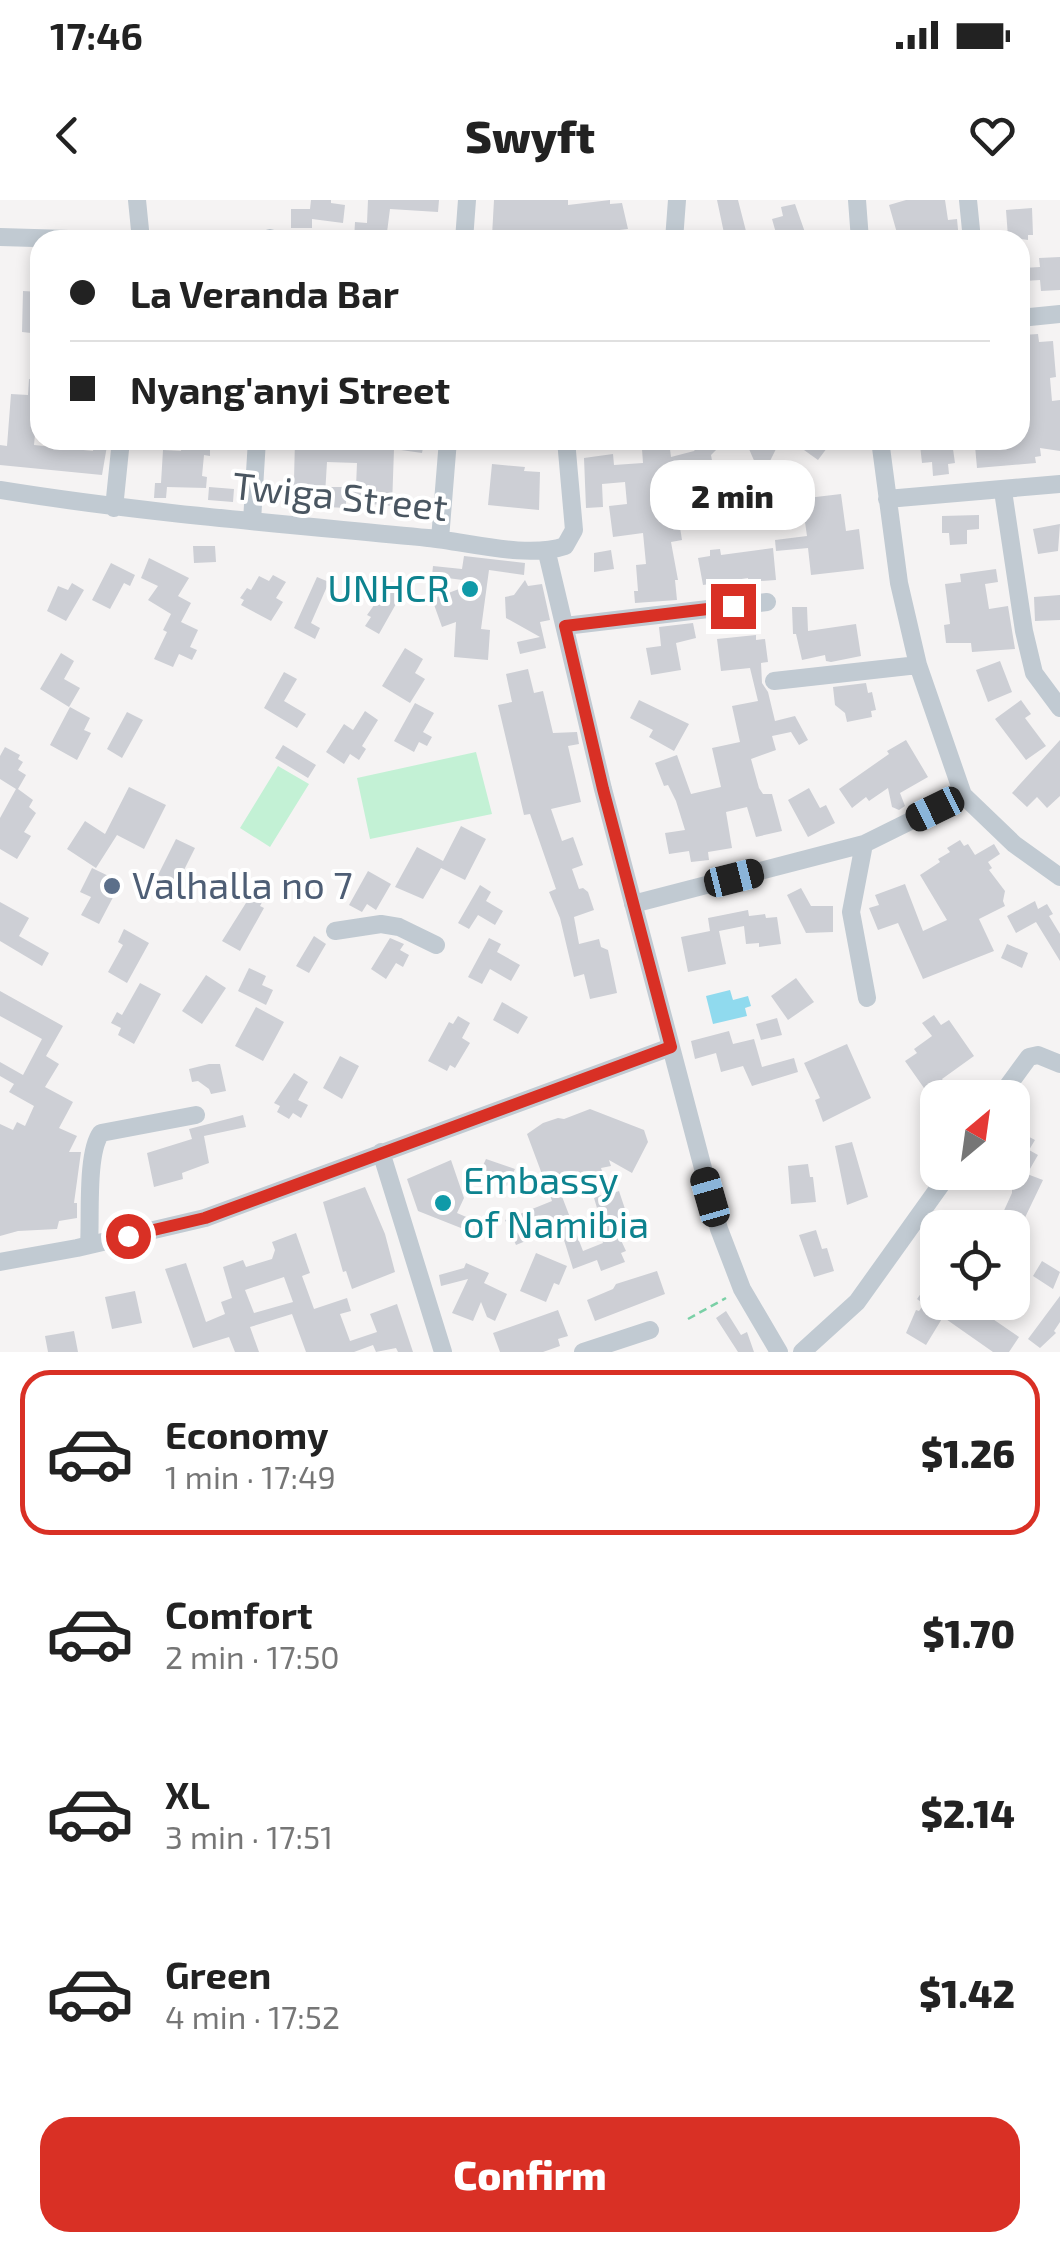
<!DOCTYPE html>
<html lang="en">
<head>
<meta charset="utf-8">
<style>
	:root { --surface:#fff; --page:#f2f2f2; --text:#222; --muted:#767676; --line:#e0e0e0; --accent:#d93025 }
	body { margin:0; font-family:"Exo 2",sans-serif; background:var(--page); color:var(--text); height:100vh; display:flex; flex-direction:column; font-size:38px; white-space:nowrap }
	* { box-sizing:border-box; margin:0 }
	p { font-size:32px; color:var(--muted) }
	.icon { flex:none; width:55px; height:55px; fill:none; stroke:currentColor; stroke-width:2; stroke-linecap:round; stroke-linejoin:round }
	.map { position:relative; height:1152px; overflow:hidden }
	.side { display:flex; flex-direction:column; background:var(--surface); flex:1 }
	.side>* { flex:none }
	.hud { position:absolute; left:30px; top:30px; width:1000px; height:220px; border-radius:30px; box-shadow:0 5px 15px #0003; display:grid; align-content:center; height:220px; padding:0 40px; background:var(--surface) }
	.needle { width:65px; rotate:29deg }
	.buttons { position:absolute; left:920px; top:880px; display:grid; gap:20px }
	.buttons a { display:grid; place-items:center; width:110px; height:110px; border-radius:20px; background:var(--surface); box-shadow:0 5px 15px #0003; font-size:50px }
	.end { position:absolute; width:45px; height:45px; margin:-22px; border:12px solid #d93025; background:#fff; box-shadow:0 0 0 5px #fff }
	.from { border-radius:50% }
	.bubble { position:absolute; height:70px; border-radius:30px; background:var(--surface); box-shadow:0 5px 15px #0003; font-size:32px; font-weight:800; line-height:70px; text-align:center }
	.car { position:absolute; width:30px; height:60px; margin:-30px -15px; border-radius:12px; box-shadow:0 0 8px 2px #0007; background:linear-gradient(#222 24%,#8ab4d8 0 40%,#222 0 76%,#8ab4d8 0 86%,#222 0) }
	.hud b { display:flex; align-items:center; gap:35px; height:95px; font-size:38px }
	.hud b+b { border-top:2px solid var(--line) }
	.hud i { width:25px; height:25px; background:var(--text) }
	ul { padding:18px 0 0; list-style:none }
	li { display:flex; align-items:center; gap:30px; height:165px; margin:0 20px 15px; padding:0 20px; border:5px solid transparent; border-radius:30px }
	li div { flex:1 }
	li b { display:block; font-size:38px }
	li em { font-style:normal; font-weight:800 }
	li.active { border-color:var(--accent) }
	li>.icon { width:90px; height:90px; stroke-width:1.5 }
	.button { display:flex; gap:20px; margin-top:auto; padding:20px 40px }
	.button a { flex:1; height:115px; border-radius:30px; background:var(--accent); color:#fff; font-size:40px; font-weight:800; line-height:115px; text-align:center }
	.status { display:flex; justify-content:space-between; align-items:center; height:70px; padding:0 50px; background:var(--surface); direction:ltr }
	.status svg { height:28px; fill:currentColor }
	header { display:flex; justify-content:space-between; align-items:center; height:130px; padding:0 40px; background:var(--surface); font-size:45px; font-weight:800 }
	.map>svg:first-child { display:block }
</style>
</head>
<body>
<div class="status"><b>17:46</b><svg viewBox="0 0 49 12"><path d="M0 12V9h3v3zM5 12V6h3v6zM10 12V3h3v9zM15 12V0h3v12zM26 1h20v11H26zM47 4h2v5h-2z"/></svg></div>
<header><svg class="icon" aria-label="back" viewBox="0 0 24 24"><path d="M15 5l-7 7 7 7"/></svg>Swyft<svg class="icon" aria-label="heart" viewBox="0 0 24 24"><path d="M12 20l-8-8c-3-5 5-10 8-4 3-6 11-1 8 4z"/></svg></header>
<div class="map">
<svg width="1060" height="1152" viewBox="0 0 1060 1152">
	<rect width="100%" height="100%" fill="#f5f3f3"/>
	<path fill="#c3f1d5" d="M476,552L492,614L370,639L357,578Z
		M278,566L309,584L270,647L240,628Z"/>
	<path fill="#90daee" d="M730,790L733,800L748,796L751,806L745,808L747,816L713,824L706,796Z"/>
	<path fill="#cdcfd5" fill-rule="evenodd" d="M311,0H331V3L345,5L343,23L312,19V28H291V9H310Z
		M368,0H439L438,12L390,9L386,40H354L355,22L367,23Z
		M494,0H568V5L610,0V4L622,3L628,29L569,36L568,40H496V36H492Z
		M717,0H738L747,35L734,38L732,31L724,33Z
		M906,0H945L948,20L957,19L959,40H899L889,5Z
		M795,4L807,38L778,40L772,19L783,16L781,7Z
		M1032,8L1033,35H1028V40L1008,37L1006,10Z
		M1060,57V90L1041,91L1040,80L1024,81L1023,68L1040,67L1039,58Z
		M23,91L40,92V134L22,132Z
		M1038,134L1039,142L1053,141L1056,177L1050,178L1052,201L1060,200V251L1040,248L1041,256L1035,257L1036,263L977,268L975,246L982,245V240H1020V173L1026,172L1023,135Z
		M29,179L40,180L34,245L93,251L94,240H108L102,275L0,265V245L7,246L11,194L28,195Z
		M295,240H339L340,246L362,248L363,240L424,242L422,253L394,249L392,306L370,304L371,299L346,297V308L327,307L328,287H356L357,263L327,262L325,295L285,294L286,280H294Z
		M703,240H711L720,246L711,255L714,272L706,274L708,284L698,286L701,313L678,315L682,340L671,342L678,380H675L677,400L635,403L634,391H638L636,365L646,364L643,333L613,337L609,306L627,304L625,282L602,284L603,307L586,308L584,258L613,254L614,265L643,263L642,249H670L671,257L694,251Z
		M750,240H775L778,245L770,261L784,273L763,294L746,278H737V265H756L749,249Z
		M790,240H833L818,260Z
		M928,240L952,242L955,263L948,264L949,274L933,276L932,262L922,263L920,245H928Z
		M182,242L210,244V256L204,255L202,276L207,277L206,288L167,287L166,298H154L155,283H161L163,250L181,251Z
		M492,264L525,267L524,271L540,272L539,310L488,305Z
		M209,287L234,289L233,302L208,300Z
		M841,294L846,331L859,329L864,369L811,375L808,348L776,351L775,340L807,336L804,315L784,318L782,301Z
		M979,315V329L967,330V344L950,345L949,333H942V316Z
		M1060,324L1058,351L1038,354L1033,329Z
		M193,346H215L216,362L194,363Z
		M773,348L776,380L748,382V378L703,385L698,358L710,356V350L720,349L721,355Z
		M611,350L614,369L594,372V353Z
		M464,356L525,363L524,375L489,370L481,429L490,430L488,460L454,457L456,422L442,427L432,399L478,382L432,376L433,366L462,369Z
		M149,358L189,378L178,396L191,403L181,422L198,430L190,447L197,450L192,460L179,454L173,467L154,459L167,432L163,430L171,414L148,400L158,386L141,378Z
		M111,363L135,375L130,386L124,383L110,409L92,400Z
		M996,369L998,382L985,384L989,409L1008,406L1015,449L972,452L971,443H946L944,425L950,424L945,384L961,382L960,374Z
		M273,375L286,382L276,398L283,402L271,421L241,405L244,400L240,398L247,388L251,390L259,376L269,381Z
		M317,377L329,382L311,423L320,428L315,439L294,428Z
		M525,380L528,386L542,384L550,420L540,422L546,448L520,454L517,442L540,437L506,418L505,397L514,395Z
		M72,383L84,390L66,421L47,411L58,386L68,390Z
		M387,387L401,395L379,434L365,426L371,417L367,415Z
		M1060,395V420L1035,421L1034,397Z
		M792,407H807L808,431L856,424L861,456L831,462L826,461L825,455L802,460L796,434H793Z
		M693,423L696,438L676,443L681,470L651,475L646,448L661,446L659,427Z
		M756,435V440L765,439L768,462L761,463L762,483L768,492L775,521L795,516L808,540L799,545L791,532L772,536L776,550L751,559L759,588L763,594H772L782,631L756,637L747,607L726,612L732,648L708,652L709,660L691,662L689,651L669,654L665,633L685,630L676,601L668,585L664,586L655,563L677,555L691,594L721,587L712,548L740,542L732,506L758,501L750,468L721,471L717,439Z
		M405,448L423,459L415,473L425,479L410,503L382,486Z
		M61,453L74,461L64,479L80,488L69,507L40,489Z
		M1000,461L1012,492L988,502L976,470Z
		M528,469L534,493L543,491L553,533L577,532L579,544L568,546L581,602L551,609L562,641L573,637L583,665L572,669L579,689L583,688L588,692L594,710L574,717L579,744L599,739L601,747L608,750L617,793L590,799L584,774L574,777L560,718L549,692L556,689L530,614L524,615L498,505L512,502L506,474Z
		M284,472L297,479L284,501L306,514L297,528L264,508Z
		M866,483L868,493L872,492L876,510L871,511L872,517L847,522L845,513L835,505L833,487Z
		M639,500L689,524L674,551L649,537L653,530L630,518Z
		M1021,500L1031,514L1025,518L1046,546L1026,560L995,519Z
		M415,503L434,513L423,532L432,537L427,546L419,542L414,552L394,541Z
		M70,507L90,518L84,530L91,533L77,560L50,545Z
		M365,511L378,520L362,546L366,549L359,560L350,554L344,564L326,552L344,524L353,530Z
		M127,512L143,520L122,558L107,549Z
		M906,540L928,577L900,593L905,606L899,610L892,607L888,588L869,601L866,597L852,608L839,589L889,554L887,551Z
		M1060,540V596L1047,608L1037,597L1027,607L1012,593Z
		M283,545L316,565L308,578L275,558Z
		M5,547L20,555L18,559L23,562L18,570L26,575L18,589L33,600L29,607L36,613L24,632L31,636L17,659L0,649V618L16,589L0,579V556Z
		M129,587L166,605L144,649L117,635L96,668L67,649L85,621L105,634Z
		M809,588L820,608L826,605L835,623L808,637L788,600Z
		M461,626L486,639L465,680L441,668L423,699L395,687L417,647L443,661Z
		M176,639L195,648L184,670L187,671L184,676L195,682L191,691L158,675Z
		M960,640L964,646L968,644L975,655L994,644L1000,654L988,662L992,668L989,670L1005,691L1003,701L1005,706L979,719L994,751L923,779L898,723L878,730L869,708L879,705L875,695L905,684L923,731L947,720L920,675L940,662L938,659L950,652L947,648Z
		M92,668L121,682L99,724L81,715L91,697L80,692Z
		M368,671L391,684L376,710L367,704L362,712L349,705Z
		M480,685L491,692L486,701L503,711L495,725L478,715L469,729L458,723Z
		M256,687L267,693L260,706L264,708L240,751L222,741Z
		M801,688L811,706H833V732L806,733L787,695Z
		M1035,701L1038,709L1047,704L1053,714L1049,716L1060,734V761L1036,722L1016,733L1007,716Z
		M0,702L29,718L19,736L49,753L42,766L0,741Z
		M748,710L749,716L765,714L766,718L777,717L781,744L759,747V743L746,744L744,726L719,731L726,764L688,772L681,737L710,731L708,718Z
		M124,729L149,743L127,783L108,772L123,745L118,742Z
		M314,736L326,744L309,773L296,766Z
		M390,738L404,744L400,750L409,755L403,767L396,763L386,779L371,769Z
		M489,738L501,744L497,752L520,765L511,781L490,769L482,784L468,777Z
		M1007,744L1028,753L1022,768L1001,758Z
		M249,768L266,776L262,785L273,790L266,805L238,791Z
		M206,775L226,788L202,824L182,811Z
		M796,778L814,802L788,820L771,796Z
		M140,783L161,794L134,844L118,835L121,828L111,823L117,812L122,815Z
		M0,791L63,826L46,856L59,864L45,887L73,902L59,928L77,936L69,952H81L74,1003H77V1018L59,1021L57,1029L18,1031L0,1036V924L13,930L17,922L25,926L34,906L9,892L14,884L0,876V862L23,875L42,839L0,816Z
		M502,802L528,817L518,834L493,820Z
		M256,807L284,822L263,861L235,846Z
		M934,815L941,825L949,820L974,856L942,879L955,898H931L905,861L917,853L914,849L932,836L922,823Z
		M458,816L470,823L462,838L470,843L455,868L450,865L447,871L428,861L449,822L453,824Z
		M777,818L782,835L761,840L756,824Z
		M729,831L733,844L754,839L762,867L794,858L798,872L752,886L743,866L721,872L716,853L695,859L691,841Z
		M847,844L871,898L823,922L815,900L820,898L804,863Z
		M340,856L359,866L342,899L323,888Z
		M209,864H220L226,891L211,894L209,889L198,881L192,882L189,869Z
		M294,873L308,882L298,900L308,905L301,918L293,913L289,919L277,912L280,906L274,903Z
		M590,909L644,930L648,942L632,973L609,960L611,966L601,968L602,971L586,977L579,985L574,983L561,994L583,1051L603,1043L595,1020L600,1018L594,998L601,995L604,1003L607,1002L605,996L619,991L628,1018L613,1023L626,1051L621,1053L625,1062L601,1071L597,1060L573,1069L560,1027L516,1045L505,1020L552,1001L527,934L543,923L558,918L564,919Z
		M243,915L246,927L204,936L209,963L182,973L183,979L154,987L147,953L192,939L189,929Z
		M1012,928L1035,940L1029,950L1038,955L1027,974L1043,980L1020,1028H996L1012,993V984L995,972H1012Z
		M852,942L868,997L847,1005L835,946Z
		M486,959L515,969L507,986L479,974Z
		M451,960L464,998L457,1013L471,1019L466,1030L418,1011L407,979Z
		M808,964L810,977H813L816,1002L791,1004L788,966Z
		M365,987L385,1034L395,1072L352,1089L346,1071L343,1072L323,1002Z
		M816,1030L822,1049L827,1048L834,1071L814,1077L799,1035Z
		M296,1033L310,1073L302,1076L314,1109L347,1098L351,1111L340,1114L350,1141L377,1132L370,1114L397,1104L413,1152H398L396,1148L376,1152L373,1145L354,1152H306L292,1114L250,1127L259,1152H235L229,1137L193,1148L165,1069L186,1063L206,1122L225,1114L221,1102L232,1098L223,1067L243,1060L246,1067L272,1059L275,1050L272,1042ZM284,1077L293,1102L254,1113L245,1090Z
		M536,1053L567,1066L559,1085L554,1083L546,1102L520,1091Z
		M1042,1061L1060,1072L1053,1089L1033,1076Z
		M466,1063L489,1073L484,1083L507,1094L495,1121L487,1117L481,1102L473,1121L452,1113L468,1079L441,1086L439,1075L464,1068Z
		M657,1071L665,1094L595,1121L587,1100L613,1089L616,1084Z
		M135,1091L142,1123L112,1129L105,1097Z
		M922,1092L955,1111L961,1102H968L1019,1137L1009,1152H993L943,1117L926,1145L906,1133L916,1110L919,1111L924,1104L917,1099Z
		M1060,1096V1122L1054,1131L1056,1133L1040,1148L1028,1139Z
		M558,1110L568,1136L558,1139L560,1146L543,1152H500L493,1133Z
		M726,1111L741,1135L747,1132L754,1152H738L716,1118Z
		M74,1131L78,1152H48L45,1136Z"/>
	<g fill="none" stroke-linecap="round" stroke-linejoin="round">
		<path stroke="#7ad0a6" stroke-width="2.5" stroke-dasharray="8 5" stroke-linecap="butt" d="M688,1119L726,1098"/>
		<path stroke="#c1cad2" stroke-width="18" d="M137,0L141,40
			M857,0L860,40
			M968,0L972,40
			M0,37L103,40
			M270,40V38
			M464,40L467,0
			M674,40L677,0
			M1020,118L1060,114
			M880,240L899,383L918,465L963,595L1014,644L1060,677
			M0,290C142,313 285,324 428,338C469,342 527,359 565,346L574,330L566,240
			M1003,291L1024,431L1034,473L1060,508
			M887,299L1060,284
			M114,308L121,240
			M252,321L257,240
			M440,339L448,240
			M547,353L603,589L719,1029L742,1089L779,1152
			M565,426L767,402
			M774,481L918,465
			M864,644L851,712L867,798
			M633,704L864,644L963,595
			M335,731L381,724L399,727L436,745
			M999,898L1029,857L1038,855L1060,864
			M381,952L443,1152
			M89,1045C91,1018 86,953 101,933L196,915
			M0,1062L77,1048L205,1018L671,847
			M583,1152L650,1130
			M802,1152L857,1102L950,972"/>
	</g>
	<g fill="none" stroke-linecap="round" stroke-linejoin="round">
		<path stroke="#d93025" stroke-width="12" d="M128,1036L205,1018L671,847L603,589L565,426L733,406"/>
	</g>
	<g fill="#0f9aa8" stroke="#fff" stroke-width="4">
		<circle cx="470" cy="389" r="10"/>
		<circle cx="443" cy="1003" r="10"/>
	</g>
	<circle fill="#5c6f8a" stroke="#fff" stroke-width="4" cx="112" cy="686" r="10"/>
	<g text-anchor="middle" stroke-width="8" stroke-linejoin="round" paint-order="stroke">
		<g font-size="38" fill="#4a5661" stroke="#fff">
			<text transform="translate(340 297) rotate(6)" y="13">Twiga Street</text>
		</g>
		<g font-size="38" fill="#0d838f" stroke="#fff" text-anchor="end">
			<text x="450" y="402">UNHCR</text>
			<text x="463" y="994" text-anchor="start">Embassy<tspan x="463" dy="44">of Namibia</tspan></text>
		</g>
		<g font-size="38" fill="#4e5e75" stroke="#fff" text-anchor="start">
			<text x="132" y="699">Valhalla no 7</text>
		</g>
	</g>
</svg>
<div class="buttons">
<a><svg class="needle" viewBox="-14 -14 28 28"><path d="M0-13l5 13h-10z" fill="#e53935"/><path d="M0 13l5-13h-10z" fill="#767676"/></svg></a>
<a><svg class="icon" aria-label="locate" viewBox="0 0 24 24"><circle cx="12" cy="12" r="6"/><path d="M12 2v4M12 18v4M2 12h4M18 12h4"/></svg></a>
</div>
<i class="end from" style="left:128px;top:1036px"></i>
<i class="end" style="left:733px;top:406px"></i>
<div class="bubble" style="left:650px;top:260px;width:165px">2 min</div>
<i class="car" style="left:935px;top:609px;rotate:244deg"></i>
<i class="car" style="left:734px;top:678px;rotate:76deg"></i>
<i class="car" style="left:710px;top:997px;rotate:344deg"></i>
<div class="hud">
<b><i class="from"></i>La Veranda Bar</b>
<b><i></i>Nyang'anyi Street</b>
</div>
</div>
<section class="side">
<ul>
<li class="active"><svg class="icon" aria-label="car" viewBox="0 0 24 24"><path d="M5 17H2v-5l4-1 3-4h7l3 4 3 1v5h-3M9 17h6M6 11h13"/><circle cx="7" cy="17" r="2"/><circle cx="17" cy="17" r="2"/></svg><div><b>Economy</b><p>1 min · 17:49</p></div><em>$1.26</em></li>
<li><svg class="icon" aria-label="car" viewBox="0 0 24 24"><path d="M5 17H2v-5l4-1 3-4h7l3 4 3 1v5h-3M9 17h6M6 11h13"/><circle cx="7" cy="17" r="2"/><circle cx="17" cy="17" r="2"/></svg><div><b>Comfort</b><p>2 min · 17:50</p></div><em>$1.70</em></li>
<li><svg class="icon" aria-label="car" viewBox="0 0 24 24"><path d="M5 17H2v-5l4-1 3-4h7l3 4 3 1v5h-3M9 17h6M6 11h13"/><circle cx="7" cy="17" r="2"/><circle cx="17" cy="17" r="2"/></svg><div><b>XL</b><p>3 min · 17:51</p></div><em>$2.14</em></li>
<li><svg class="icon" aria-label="car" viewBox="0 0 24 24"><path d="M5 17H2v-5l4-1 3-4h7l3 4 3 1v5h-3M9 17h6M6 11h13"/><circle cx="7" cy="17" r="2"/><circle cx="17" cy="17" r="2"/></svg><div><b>Green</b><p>4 min · 17:52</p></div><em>$1.42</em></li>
</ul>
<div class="button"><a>Confirm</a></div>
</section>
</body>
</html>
